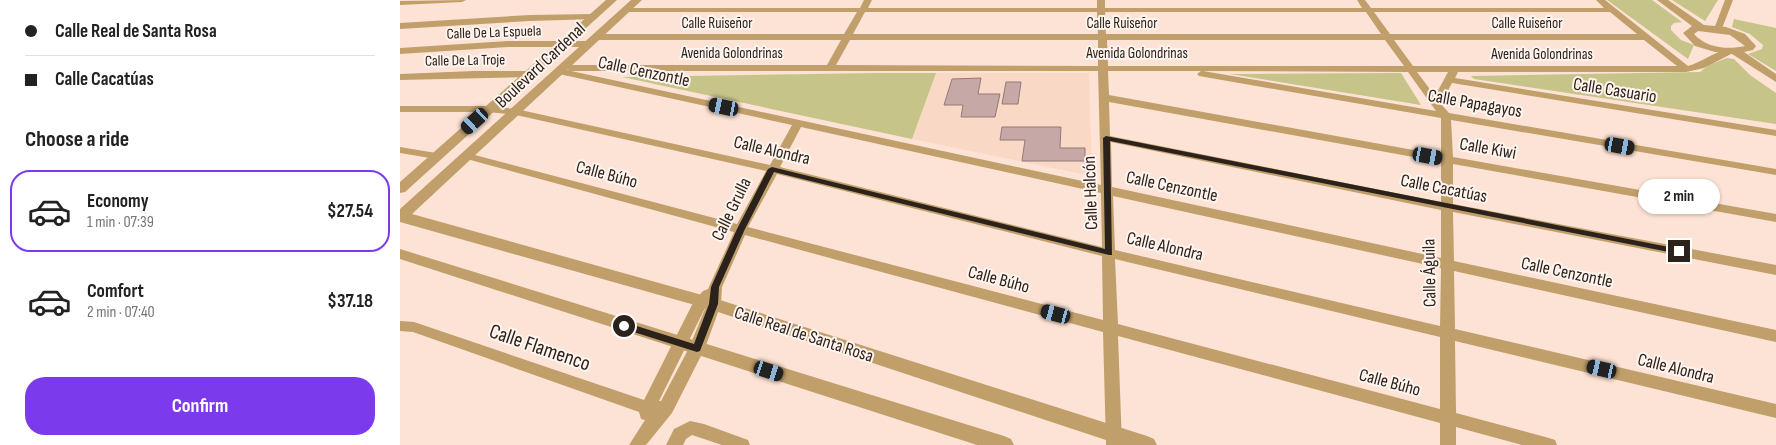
<!DOCTYPE html>
<html lang="en">
<head>
<meta charset="utf-8">
<style>
	:root { --surface:#fff; --page:#f6f6f6; --text:#222; --muted:#767676; --line:#e0e0e0; --accent:#7c3aed }
	body { margin:0; font-family:"Sofia Sans Condensed",sans-serif; background:var(--page); color:var(--text); height:100vh; display:flex; flex-direction:column; font-size:19px; white-space:nowrap }
	* { box-sizing:border-box; margin:0 }
	p { font-size:16px; color:var(--muted) }
	.icon { flex:none; width:28px; height:28px; fill:none; stroke:currentColor; stroke-width:2; stroke-linecap:round; stroke-linejoin:round }
	.map { position:relative; flex:1; overflow:hidden }
	.sheet { display:flex; flex-direction:column; background:var(--surface); width:400px }
	.sheet>* { flex:none }
	.hud { display:grid; align-content:center; height:110px; padding:0 25px; background:var(--surface) }
	.end { position:absolute; width:22px; height:22px; margin:-11px; border:6px solid #2b221c; background:#fff; box-shadow:0 0 0 2px #fff }
	.from { border-radius:50% }
	.bubble { position:absolute; height:35px; border-radius:18px; background:var(--surface); box-shadow:0 1px 4px #0004; font-size:16px; font-weight:700; line-height:35px; text-align:center }
	.car { position:absolute; width:15px; height:30px; margin:-15px -8px; border-radius:6px; box-shadow:0 0 4px 1px #0007; background:linear-gradient(#222 24%,#8ab4d8 0 40%,#222 0 76%,#8ab4d8 0 86%,#222 0) }
	.hud b { display:flex; align-items:center; gap:18px; height:48px; font-size:19px }
	.hud b+b { border-top:1px solid var(--line) }
	.hud i { width:12px; height:12px; background:var(--text) }
	ul { padding:0; list-style:none }
	li { display:flex; align-items:center; gap:15px; height:82px; margin:0 10px 8px; padding:0 15px; border:2px solid transparent; border-radius:20px }
	li div { flex:1 }
	li b { display:block; font-size:19px }
	li em { font-style:normal; font-weight:700 }
	li.active { border-color:var(--accent) }
	li>.icon { width:45px; height:45px; stroke-width:1.5 }
	h2 { padding:0 25px; font-size:22px; line-height:60px }
	.primary-button { display:flex; gap:10px; margin-top:auto; padding:10px 25px }
	.primary-button a { flex:1; height:58px; border-radius:20px; background:var(--accent); color:#fff; font-size:20px; font-weight:700; line-height:58px; text-align:center }
	main { display:flex; flex:1; min-height:0 }
	.map>svg:first-child { display:block }
</style>
</head>
<body>
<main>
<section class="sheet">
<div class="hud">
<b><i class="from"></i>Calle Real de Santa Rosa</b>
<b><i></i>Calle Cacatúas</b>
</div>
<h2>Choose a ride</h2>
<ul>
<li class="active"><svg class="icon" aria-label="car" viewBox="0 0 24 24"><path d="M5 17H2v-5l4-1 3-4h7l3 4 3 1v5h-3M9 17h6M6 11h13"/><circle cx="7" cy="17" r="2"/><circle cx="17" cy="17" r="2"/></svg><div><b>Economy</b><p>1 min · 07:39</p></div><em>$27.54</em></li>
<li><svg class="icon" aria-label="car" viewBox="0 0 24 24"><path d="M5 17H2v-5l4-1 3-4h7l3 4 3 1v5h-3M9 17h6M6 11h13"/><circle cx="7" cy="17" r="2"/><circle cx="17" cy="17" r="2"/></svg><div><b>Comfort</b><p>2 min · 07:40</p></div><em>$37.18</em></li>
</ul>
<div class="primary-button"><a>Confirm</a></div>
</section>
<div class="map">
<svg width="1376" height="445" viewBox="0 0 1376 445">
	<rect width="100%" height="100%" fill="#fde3d5"/>
	<path fill="#f9d8c5" d="M536,73H689L692,172L687,175L512,139Z"/>
	<path fill="#c6c488" d="M1207,0H1252L1282,22L1274,23L1271,26V30L1281,40L1294,45L1288,59Z
		M1272,0H1318L1305,21Z
		M1334,19L1376,28V71L1348,54L1362,49L1363,45L1350,34L1332,27Z
		M1327,58L1334,59L1350,75L1376,93V124L1074,79L1071,76L1300,72L1309,65Z
		M479,73H536L512,139L222,77Z
		M1001,73L1021,105L830,74Z"/>
	<path fill="#c6a9a6" stroke="#957977" d="M581,78L578,94H600L595,117H561L563,105H544L552,79Z
		M606,82H621L618,104H602Z
		M602,127H661L660,148H685V161H622L625,140H600Z"/>
	<g fill="none" stroke-linecap="round" stroke-linejoin="round">
		<path fill="#c09f6b" fill-rule="evenodd" d="M66,0L62,2L0,5V1Z
			M464,0H472L468,8H697V0H705V8H962L957,0H965L971,8H1204L1196,0H1205L1288,66C1301,63 1322,47 1333,49V53L1304,68L1286,72H1058L1055,78L1376,130V136L1052,83L1041,104L1049,113L1376,169V175L1051,120L1053,157L1376,214V222L1053,164V204L1376,265V275L1053,212L1054,261L1376,330V342L1054,271L1055,329L1376,404V418L1055,341L1056,413L1149,438L1155,440L1157,445H1122L1056,427V445H1040V423L718,336L722,445H706L703,332L345,235L322,287L321,304L305,348L272,413L246,445H229L245,420L241,419L239,412L13,332L0,331V321L14,322L244,400L294,301L303,291L308,289L334,232L63,158L61,156L67,153L337,224L366,171L116,115L88,112H0V106H88L116,109L370,165L392,125L159,74L154,71L159,68L169,70L166,68L171,65H427L441,40H197L193,37L197,34H444L457,12H226L222,10L226,8H460ZM465,12H697L698,34H453ZM705,12H966L981,34H706ZM974,12H1210L1237,34H990ZM450,40H698V66L436,65ZM707,40H985L1004,66H708ZM994,40H1244L1277,66H1013ZM171,71H698L701,185ZM708,71H801L797,74L799,76L1041,118V155L709,95ZM803,71L1008,72L1036,111ZM1017,72H1048L1035,96ZM709,102L1041,162V202L710,136ZM401,127L701,193L702,247L380,167ZM711,142L1041,210V258L712,187ZM377,174L702,256L703,320L348,227ZM713,196L1041,268L1040,326L715,250ZM715,259L1040,337V409L718,324ZM307,304L289,348L261,401H259Z
			M1325,0H1333L1321,31H1315L1314,29Z
			M193,14L197,17L196,19L130,21L0,29V23L130,15Z
			M108,41H189L193,44L189,47H108L0,54V48Z
			M74,71H130L135,74L130,77L0,80V74Z
			M0,147L36,153L42,156L36,159L0,153Z
			M290,421L304,424L348,440L350,445H322L292,435L286,439L283,445H266L274,429Z"/>
		<path fill="#c09f6b" fill-rule="evenodd" d="M206,0H217L5,192L0,193V182Z
			M231,0H242L12,214L320,300L747,436L754,439L757,445H721L309,309L0,222V209Z
			M1257,0H1268L1304,25L1326,27L1345,34L1356,46L1353,50L1344,52L1376,74V82L1332,54L1315,52L1295,46L1283,33L1292,26ZM1298,31L1330,35L1345,46C1328,50 1306,48 1294,34Z
			M0,249L604,436L611,439L614,445H577L0,259Z"/>
	</g>
	<path fill="#2b221c" d="M706,136L1279,249L1284,251L1279,254L710,141L712,255H709L374,172L345,229L319,287L318,304L300,351L297,352L221,328L220,326L224,322L294,344L309,304L311,287L337,229L368,169L372,167L705,249L703,138Z"/>
	<g text-anchor="middle" stroke-width="4" stroke-linejoin="round" paint-order="stroke">
		<g font-size="15" fill="#2b221c" stroke="#fff4ee">
			<text x="317" y="28">Calle Ruiseñor</text>
			<text x="722" y="28">Calle Ruiseñor</text>
			<text x="1127" y="28">Calle Ruiseñor</text>
			<text transform="translate(94 32) rotate(-2)" y="5">Calle De La Espuela</text>
			<text x="332" y="58">Avenida Golondrinas</text>
			<text x="737" y="58">Avenida Golondrinas</text>
			<text x="1142" y="59">Avenida Golondrinas</text>
			<text transform="translate(65 60) rotate(-1)" y="5">Calle De La Troje</text>
		</g>
		<g font-size="18" fill="#2b221c" stroke="#fff4ee">
			<text transform="translate(140 65) rotate(-43)" y="6">Boulevard Cardenal</text>
			<text transform="translate(244 71) rotate(12)" y="6">Calle Cenzontle</text>
			<text transform="translate(1215 90) rotate(9)" y="6">Calle Casuario</text>
			<text transform="translate(1075 103) rotate(10)" y="6">Calle Papagayos</text>
			<text transform="translate(1088 148) rotate(10)" y="6">Calle Kiwi</text>
			<text transform="translate(372 150) rotate(13)" y="6">Calle Alondra</text>
			<text transform="translate(207 174) rotate(15)" y="6">Calle Búho</text>
			<text transform="translate(772 186) rotate(12)" y="6">Calle Cenzontle</text>
			<text transform="translate(1044 188) rotate(11)" y="6">Calle Cacatúas</text>
			<text transform="translate(690 193) rotate(-92)" y="6">Calle Halcón</text>
			<text transform="translate(331 209) rotate(-64)" y="6">Calle Grulla</text>
			<text transform="translate(765 246) rotate(13)" y="6">Calle Alondra</text>
			<text transform="translate(1167 272) rotate(12)" y="6">Calle Cenzontle</text>
			<text transform="translate(1029 273) rotate(-91)" y="6">Calle Águila</text>
			<text transform="translate(599 279) rotate(15)" y="6">Calle Búho</text>
			<text transform="translate(404 334) rotate(18)" y="6">Calle Real de Santa Rosa</text>
			<text transform="translate(1276 368) rotate(14)" y="6">Calle Alondra</text>
			<text transform="translate(990 382) rotate(15)" y="6">Calle Búho</text>
		</g>
		<g font-size="21" fill="#2b221c" stroke="#fff4ee">
			<text transform="translate(140 347) rotate(19)" y="7">Calle Flamenco</text>
		</g>
	</g>
</svg>
<i class="end from" style="left:224px;top:326px"></i>
<i class="end" style="left:1279px;top:251px"></i>
<div class="bubble" style="left:1238px;top:179px;width:82px">2 min</div>
<i class="car" style="left:324px;top:107px;rotate:282deg"></i>
<i class="car" style="left:75px;top:121px;rotate:228deg"></i>
<i class="car" style="left:1220px;top:146px;rotate:100deg"></i>
<i class="car" style="left:1028px;top:156px;rotate:100deg"></i>
<i class="car" style="left:656px;top:314px;rotate:285deg"></i>
<i class="car" style="left:1202px;top:369px;rotate:283deg"></i>
<i class="car" style="left:369px;top:371px;rotate:108deg"></i>
</div>
</main>
</body>
</html>
